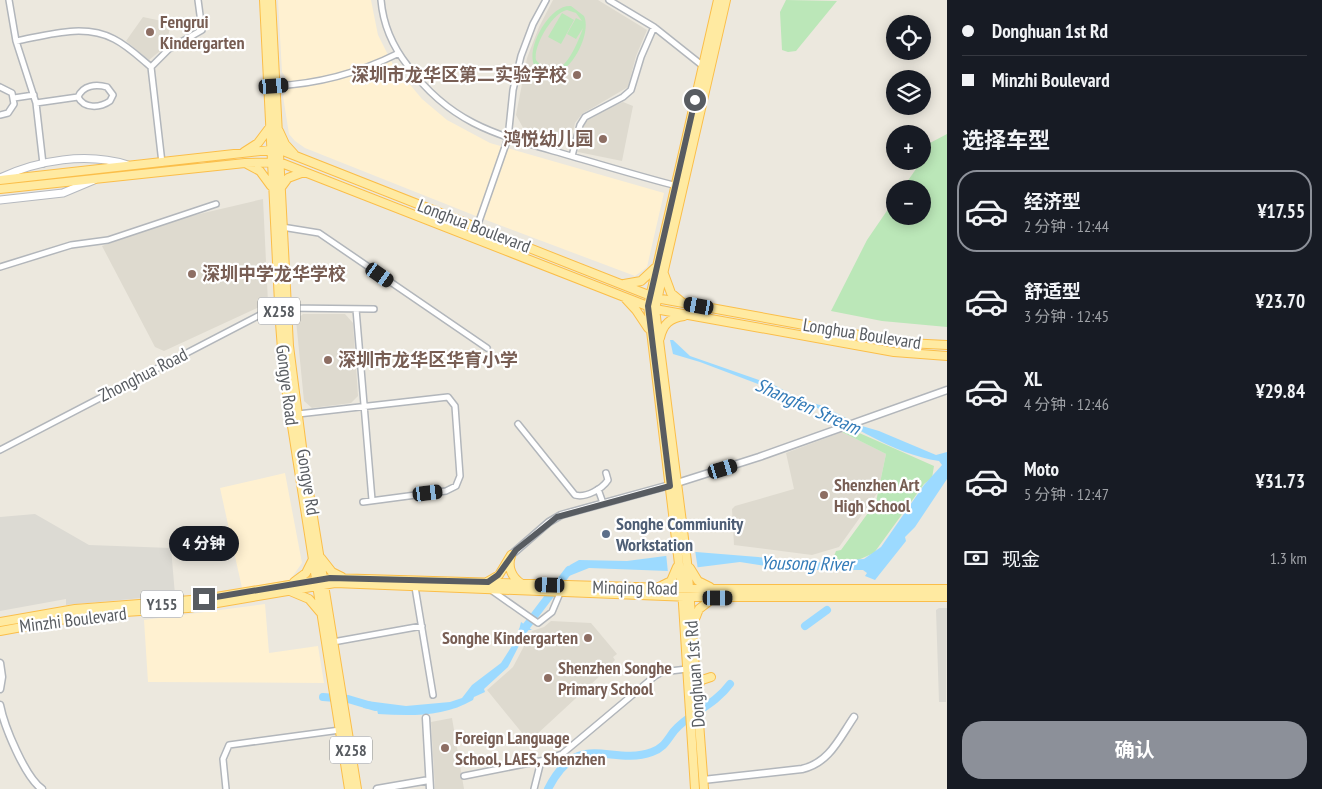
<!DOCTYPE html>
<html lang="zh">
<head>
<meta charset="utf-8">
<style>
	:root { --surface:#171b24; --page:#242831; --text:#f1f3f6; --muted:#9ea1a6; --line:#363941; --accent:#8c9099 }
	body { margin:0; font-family:"PT Sans Narrow","Noto Sans SC",sans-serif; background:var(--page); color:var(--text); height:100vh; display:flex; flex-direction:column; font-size:19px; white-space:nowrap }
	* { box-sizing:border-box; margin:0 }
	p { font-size:16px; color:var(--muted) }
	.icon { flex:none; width:28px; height:28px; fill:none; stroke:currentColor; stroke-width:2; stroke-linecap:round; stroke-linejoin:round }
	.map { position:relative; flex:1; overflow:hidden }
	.sheet { display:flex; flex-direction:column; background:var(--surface); width:375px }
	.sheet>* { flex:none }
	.top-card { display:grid; align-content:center; height:110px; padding:0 15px; background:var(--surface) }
	.controls { position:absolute; left:886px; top:15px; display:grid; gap:10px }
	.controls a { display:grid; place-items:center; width:45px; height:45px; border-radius:50%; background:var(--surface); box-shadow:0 2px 12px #0003; font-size:25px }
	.end { position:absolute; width:22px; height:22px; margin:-11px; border:6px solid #585c61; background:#fff; box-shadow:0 0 0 2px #fff }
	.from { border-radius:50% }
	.bubble { position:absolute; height:35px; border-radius:18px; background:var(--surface); box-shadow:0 2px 12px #0003; font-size:16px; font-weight:700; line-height:35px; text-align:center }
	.car { position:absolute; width:15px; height:30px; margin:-15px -8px; border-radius:6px; box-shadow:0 0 4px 1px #0007; background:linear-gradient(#222 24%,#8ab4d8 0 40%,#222 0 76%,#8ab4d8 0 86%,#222 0) }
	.top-card b { display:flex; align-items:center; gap:18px; height:48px; font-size:19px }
	.top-card b+b { border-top:1px solid var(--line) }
	.top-card i { width:12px; height:12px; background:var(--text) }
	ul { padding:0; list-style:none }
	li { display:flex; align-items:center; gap:15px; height:82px; margin:0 10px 8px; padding:0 5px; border:2px solid transparent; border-radius:20px }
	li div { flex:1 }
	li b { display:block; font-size:19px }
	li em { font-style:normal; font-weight:700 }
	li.active { border-color:var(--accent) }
	li>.icon { width:45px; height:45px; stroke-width:1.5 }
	h2 { padding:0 15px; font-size:22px; line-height:60px }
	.pay { display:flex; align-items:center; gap:12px; height:55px; padding:0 15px; font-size:19px }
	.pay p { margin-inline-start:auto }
	.button { display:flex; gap:10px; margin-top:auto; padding:10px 15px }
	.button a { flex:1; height:58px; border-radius:20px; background:var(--accent); color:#fff; font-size:20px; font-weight:700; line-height:58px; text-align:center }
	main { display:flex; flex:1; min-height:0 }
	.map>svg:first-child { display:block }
</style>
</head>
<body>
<main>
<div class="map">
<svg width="947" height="789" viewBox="0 0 947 789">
	<rect width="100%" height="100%" fill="#ece8de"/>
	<path fill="#fff1d1" d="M278,0H371L378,35L392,63L422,99L447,120L490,143L664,193L647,267L635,276L486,220L305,148L295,141L289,134L283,96L287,90L286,78L282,72Z
		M285,473L302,563L290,580L242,588L220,488Z
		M265,604L269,653L318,646L324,683L148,682L144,620Z"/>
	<path fill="#dcdad3" d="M35,514L89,545L171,548L175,595L66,605V599L0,611V517Z
		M939,608H947L946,702H939L936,610Z"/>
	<path fill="#dedacf" d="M553,0H598L647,30L636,56L628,87L582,114L575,123L570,145L526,133L516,115L527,58L539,27Z
		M143,17L171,23L166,46L149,60L126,41Z
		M623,102L633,106L622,161L578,152L582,125L592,115Z
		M263,199L268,303L164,351L155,347L102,246L178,219Z
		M303,314H345L353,323L358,396L351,403L312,408L304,401L296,320Z
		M842,432L886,454L878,492L839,547L812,555L734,545L732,509L735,506L794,489L786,453Z
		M551,621L591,623L617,654L613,657L615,660L602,674L535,736L527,739L487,690L513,667L532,631L544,627Z
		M452,718L464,789H435L431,722Z"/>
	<path fill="#bbe7b8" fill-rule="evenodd" d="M786,0L837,1L796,51L788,52L782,50L780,12Z
		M571,6L584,16C594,37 559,98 534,65C526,47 550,4 571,6ZM567,10L576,13L582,21L576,18L567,34L576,39L583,28L582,31C576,46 565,76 545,70L536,60C533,46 553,12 567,10Z
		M562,13L574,20L561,44L548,37Z
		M947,134V327L882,321L831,311L867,240L895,199V216H922V189H902L930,149L928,144Z
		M848,428L934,466L932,478L924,484L874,553L858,560L832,561L836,551L841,550L876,502L886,454L842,432Z"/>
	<path fill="#9cdaff" d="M670,340H673L690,356L776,386L803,401L820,405L862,426L879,431L936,455L947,452V479L915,527L905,537L906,541L875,580L865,576L867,573L863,570H790L740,562L668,571L589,568L569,576H561L570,565L579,560L627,561L696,552L758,557L809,563L864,559L881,547L924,485L942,465L939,461C892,454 853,424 811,405C801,401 792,399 782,393L700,362L673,354Z
		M521,622L532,630H527L508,667L484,689L485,692L474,697L473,700C444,717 411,716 378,714L377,710L363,708L367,701L406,706L450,702L462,698L472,685L501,663L517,638Z"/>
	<path fill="#ece8de" d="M695,550L698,570L668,573L666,553Z"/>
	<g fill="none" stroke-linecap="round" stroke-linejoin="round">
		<path stroke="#9cdaff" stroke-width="8" d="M805,626L827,610
			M522,632L569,570
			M323,697L348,699L375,707
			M548,789C579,728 610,767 652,752C664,748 667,740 674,731C689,713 714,706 730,684"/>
		<g stroke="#b2b6bb" stroke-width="8">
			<path id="minor" d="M9,0L16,41L36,103L43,164
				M381,0C383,24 393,47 408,66C453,127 502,136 571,156C606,166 642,177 677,186
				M609,0L654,27L703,66
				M16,41C48,35 84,23 114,39C128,46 140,58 151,67L162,163
				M151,67L169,49L202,30L198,0
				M274,86C319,84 359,73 399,53
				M0,87L12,93L14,104L8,113L0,115
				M14,98L34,95
				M36,103L78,97C83,85 96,84 107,87L113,95L110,101C100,108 84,109 78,97
				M572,156L580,125L585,117L623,97L631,90L641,57L654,27
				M282,227L319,233L487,348
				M477,227L508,138L513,90L521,56L533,24L546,0
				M0,267L71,245L108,240L216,204
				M356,309L372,500
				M298,414L448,397L455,406L460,476L456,486L446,491L363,502
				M518,424L575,495C586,498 602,489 608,480L606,473
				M0,450L279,305L286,308L374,309
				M598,489L603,503
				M415,587L433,695
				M491,590L538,623L552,612L560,593
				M333,642L422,626
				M464,776L545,760L562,754L655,676L662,672L687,669
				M226,789L223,759L229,745L340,730
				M534,789L541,761"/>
		</g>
		<g stroke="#b2b6bb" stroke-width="9">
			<path id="tertiary" d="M677,483L759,457L947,390
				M511,555L549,522L561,515L670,485
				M0,663L2,677L0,689
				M0,705C4,726 25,777 42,789
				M426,718L430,789
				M703,780L802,769C829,763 839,739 854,717
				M377,789L429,780"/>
		</g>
		<g stroke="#b5b9bf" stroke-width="9">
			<path id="secondary" d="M0,178C38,160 87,152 128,165
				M0,200L63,193L94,180"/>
		</g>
		<g stroke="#fbbe49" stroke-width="10">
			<path id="primary" d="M264,0L280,323L284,375L349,789
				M271,0L289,346L303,455L357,789
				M279,131L285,144L294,154
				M244,152L258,143L270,127
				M247,164L260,171L271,186
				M0,180L278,149L656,298L870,337L907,343L947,345
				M0,189L245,163L279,162L655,309L894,352L947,356
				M280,189L288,178L304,172
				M664,274L671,293L683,303
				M624,284L641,281L655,268
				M624,297L636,310L648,328
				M660,338C663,324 670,318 684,316
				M511,556C507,567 512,578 522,584
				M321,558L332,572L342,577
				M690,568L698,581L710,587
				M294,582L306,573L313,559
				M487,582L499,575L511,555
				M659,587L671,581L677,567
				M290,591L309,599L320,612
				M0,622L75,609L204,599L331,578L702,589H947
				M693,624L699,609L712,599
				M0,631L93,614L188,608L335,583L690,597H947
				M696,688L702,680L711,677
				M695,789L682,589L648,306L718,0
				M704,789L687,562L655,309L726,0"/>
		</g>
		<use href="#minor" stroke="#fff" stroke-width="5"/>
		<use href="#tertiary" stroke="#fff" stroke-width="6"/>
		<use href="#secondary" stroke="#fff" stroke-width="7"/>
		<use href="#primary" stroke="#ffeaa1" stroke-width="8"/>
	</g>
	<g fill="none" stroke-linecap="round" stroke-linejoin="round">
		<path stroke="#585c61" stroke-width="6" d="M204,599L330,578L488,582L498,575L516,550L557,517L670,486L648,306L695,100"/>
	</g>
	<g fill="#8d6e63" stroke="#fff" stroke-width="2">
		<circle cx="150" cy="32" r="5"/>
		<circle cx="577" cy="75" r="5"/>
		<circle cx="603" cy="139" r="5"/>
		<circle cx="192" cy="274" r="5"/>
		<circle cx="328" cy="360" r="5"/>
		<circle cx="824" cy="495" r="5"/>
		<circle cx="588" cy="638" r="5"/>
		<circle cx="548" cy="678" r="5"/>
		<circle cx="445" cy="748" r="5"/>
	</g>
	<circle fill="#5c6f8a" stroke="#fff" stroke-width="2" cx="606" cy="534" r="5"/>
	<g text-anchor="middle" stroke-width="4.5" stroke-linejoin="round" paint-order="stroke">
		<g fill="#fff" stroke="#8a8d90" stroke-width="1">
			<rect x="258" y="297.5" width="42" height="27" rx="4"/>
			<rect x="141" y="590.5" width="42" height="27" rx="4"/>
			<rect x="330" y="736.5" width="42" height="27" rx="4"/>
		</g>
		<g font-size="16" font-weight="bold" fill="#585c61">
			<text x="279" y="317">X258</text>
			<text x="162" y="610">Y155</text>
			<text x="351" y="756">X258</text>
		</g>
		<g font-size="18" font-weight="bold" fill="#785e54" stroke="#fff" text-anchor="start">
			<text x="160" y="28">Fengrui<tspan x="160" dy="21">Kindergarten</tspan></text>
			<text x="567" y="81" text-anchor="end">深圳市龙华区第二实验学校</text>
			<text x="593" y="145" text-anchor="end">鸿悦幼儿园</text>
			<text x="202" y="280">深圳中学龙华学校</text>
			<text x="338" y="366">深圳市龙华区华育小学</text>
			<text x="834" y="491">Shenzhen Art<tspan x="834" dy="21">High School</tspan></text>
			<text x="578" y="644" text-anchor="end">Songhe Kindergarten</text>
			<text x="558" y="674">Shenzhen Songhe<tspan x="558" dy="21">Primary School</tspan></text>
			<text x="455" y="744">Foreign Language<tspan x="455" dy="21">School, LAES, Shenzhen</tspan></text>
		</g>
		<g font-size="18" fill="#585c61" stroke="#fff">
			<text transform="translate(474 226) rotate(21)" y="6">Longhua Boulevard</text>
			<text transform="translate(862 334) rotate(9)" y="6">Longhua Boulevard</text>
			<text transform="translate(143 375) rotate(-27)" y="6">Zhonghua Road</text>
			<text transform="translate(287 385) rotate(83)" y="6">Gongye Road</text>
			<text transform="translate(308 482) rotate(81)" y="6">Gongye Rd</text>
			<text transform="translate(635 588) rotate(1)" y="6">Minqing Road</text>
			<text transform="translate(73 620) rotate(-7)" y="6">Minzhi Boulevard</text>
			<text transform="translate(695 674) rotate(-94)" y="6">Donghuan 1st Rd</text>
		</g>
		<g font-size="18" font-weight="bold" fill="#4e5e75" stroke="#fff" text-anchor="start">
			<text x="616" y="530">Songhe Commiunity<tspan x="616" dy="21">Workstation</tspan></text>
		</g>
		<g font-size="19" font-style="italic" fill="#337bb8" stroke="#fff">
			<text transform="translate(808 406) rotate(24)" y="7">Shangfen Stream</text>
			<text transform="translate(807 563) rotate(1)" y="7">Yousong River</text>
		</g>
	</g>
</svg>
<div class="controls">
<a><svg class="icon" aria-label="locate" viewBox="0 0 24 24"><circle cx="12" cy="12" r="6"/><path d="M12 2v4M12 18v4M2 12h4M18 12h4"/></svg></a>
<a><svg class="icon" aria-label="layers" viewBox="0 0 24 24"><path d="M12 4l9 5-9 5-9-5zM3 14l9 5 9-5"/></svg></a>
<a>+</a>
<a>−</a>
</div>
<i class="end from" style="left:695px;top:100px"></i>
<i class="end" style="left:204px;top:599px"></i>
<div class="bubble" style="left:169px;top:526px;width:70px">4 分钟</div>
<i class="car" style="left:274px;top:86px;rotate:86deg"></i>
<i class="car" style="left:380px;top:275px;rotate:125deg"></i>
<i class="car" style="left:699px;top:306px;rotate:280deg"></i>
<i class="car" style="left:723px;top:469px;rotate:73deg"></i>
<i class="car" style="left:428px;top:493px;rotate:83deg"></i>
<i class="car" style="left:550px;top:585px;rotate:272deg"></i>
<i class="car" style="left:718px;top:598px;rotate:90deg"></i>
</div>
<section class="sheet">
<div class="top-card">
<b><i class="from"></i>Donghuan 1st Rd</b>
<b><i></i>Minzhi Boulevard</b>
</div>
<h2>选择车型</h2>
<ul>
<li class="active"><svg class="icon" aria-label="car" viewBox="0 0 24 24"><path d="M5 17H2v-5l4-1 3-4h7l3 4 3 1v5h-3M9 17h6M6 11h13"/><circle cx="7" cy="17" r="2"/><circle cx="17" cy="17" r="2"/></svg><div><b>经济型</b><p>2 分钟 · 12:44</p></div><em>¥17.55</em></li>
<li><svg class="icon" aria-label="car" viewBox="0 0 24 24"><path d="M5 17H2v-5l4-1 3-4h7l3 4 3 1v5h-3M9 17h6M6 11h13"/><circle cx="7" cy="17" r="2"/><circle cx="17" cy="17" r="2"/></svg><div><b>舒适型</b><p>3 分钟 · 12:45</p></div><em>¥23.70</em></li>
<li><svg class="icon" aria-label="car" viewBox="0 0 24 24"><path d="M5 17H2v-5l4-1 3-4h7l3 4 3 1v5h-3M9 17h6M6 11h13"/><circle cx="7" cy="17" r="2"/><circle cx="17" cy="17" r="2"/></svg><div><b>XL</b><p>4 分钟 · 12:46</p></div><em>¥29.84</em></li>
<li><svg class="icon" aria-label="car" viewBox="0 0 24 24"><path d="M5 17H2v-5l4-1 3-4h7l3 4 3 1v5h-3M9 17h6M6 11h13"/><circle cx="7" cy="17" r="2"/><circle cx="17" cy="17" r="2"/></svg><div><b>Moto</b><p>5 分钟 · 12:47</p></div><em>¥31.73</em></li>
</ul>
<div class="pay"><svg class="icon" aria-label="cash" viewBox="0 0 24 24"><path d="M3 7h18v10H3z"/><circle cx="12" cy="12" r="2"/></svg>现金<p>1.3 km</p></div>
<div class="button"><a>确认</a></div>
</section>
</main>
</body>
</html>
